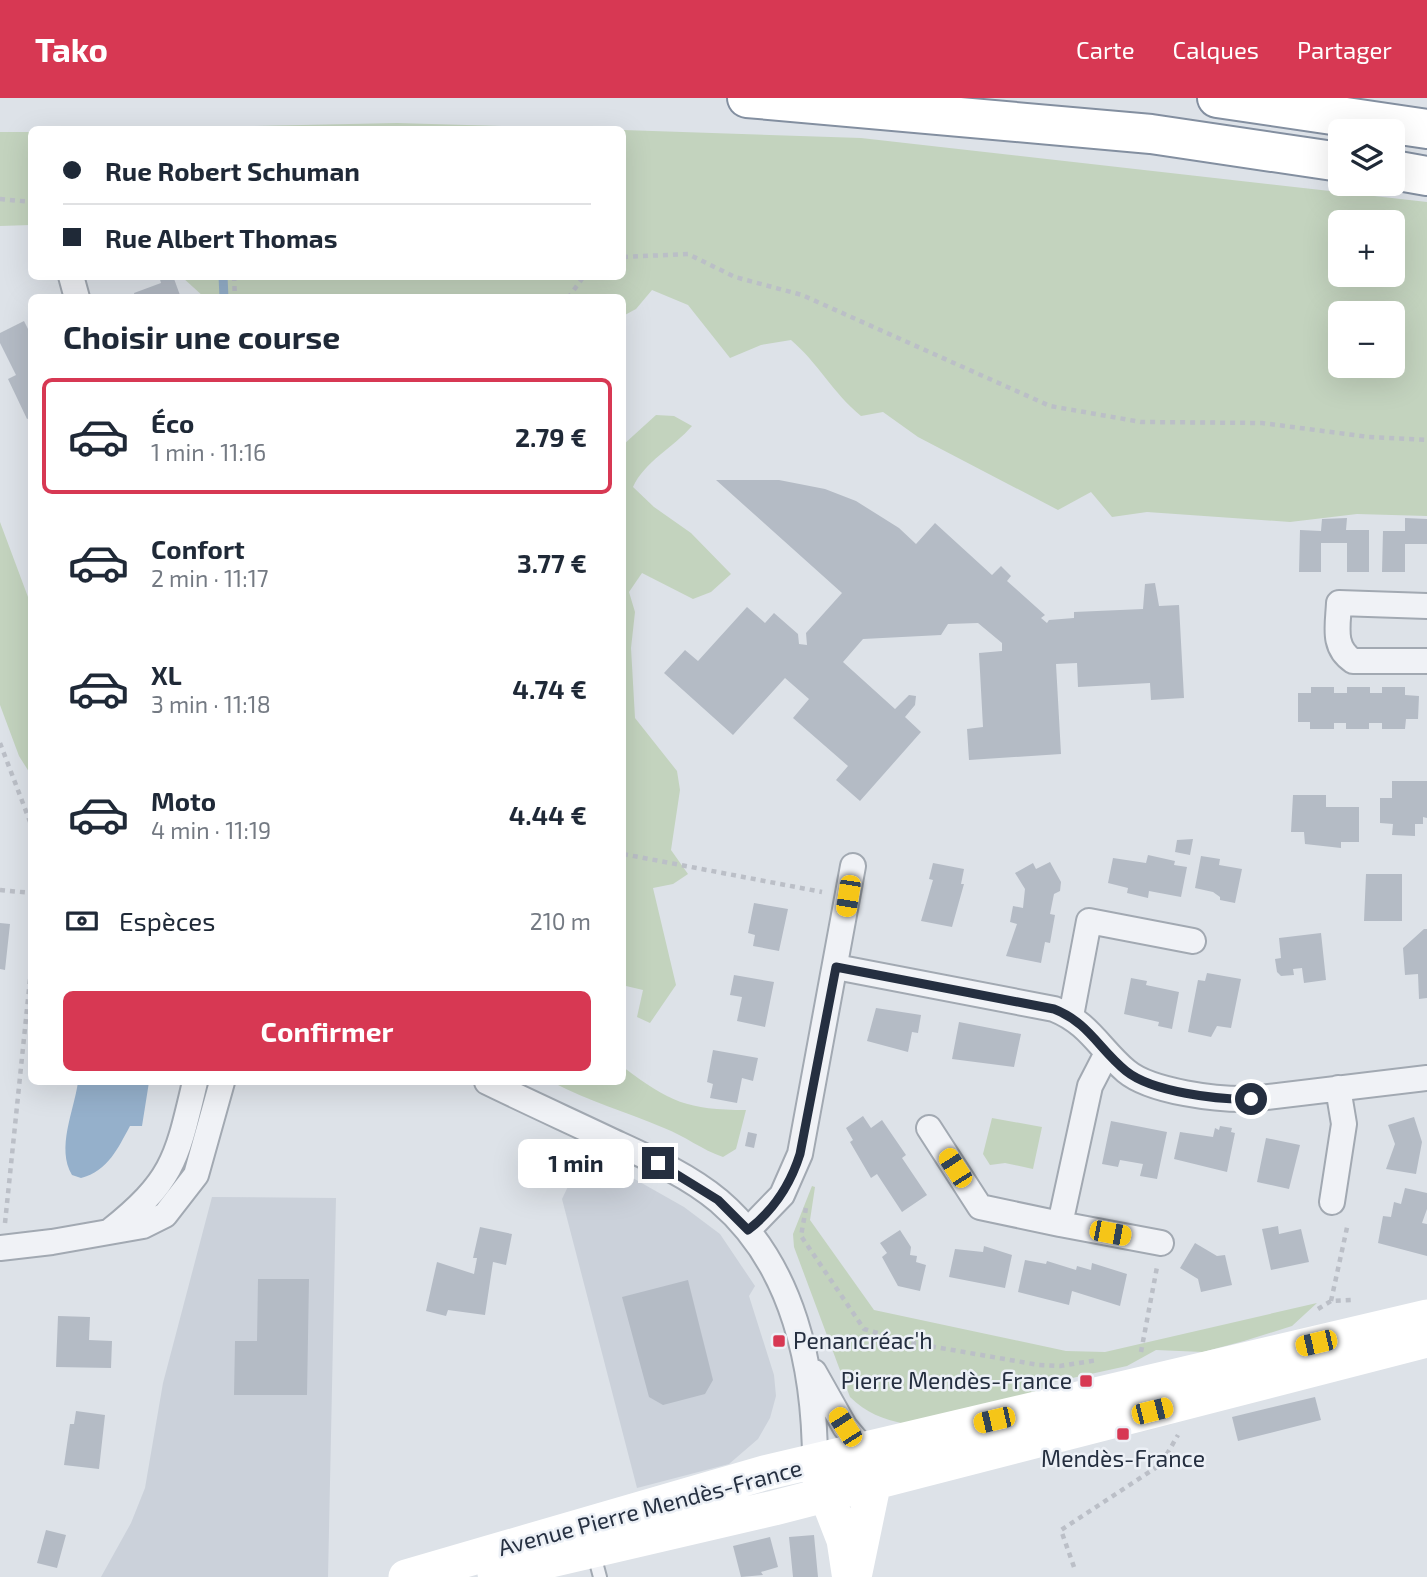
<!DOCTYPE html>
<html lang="fr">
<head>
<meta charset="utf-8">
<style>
	:root { --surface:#fff; --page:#f6f6f7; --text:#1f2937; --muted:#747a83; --line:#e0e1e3; --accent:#d73853 }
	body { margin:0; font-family:"Exo 2",sans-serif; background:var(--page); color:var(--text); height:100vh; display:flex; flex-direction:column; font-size:26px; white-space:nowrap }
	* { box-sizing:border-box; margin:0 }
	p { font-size:23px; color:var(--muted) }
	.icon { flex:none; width:38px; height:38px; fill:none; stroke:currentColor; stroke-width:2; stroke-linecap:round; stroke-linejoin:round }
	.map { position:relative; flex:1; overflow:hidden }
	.sheet { position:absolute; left:28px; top:196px; width:598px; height:791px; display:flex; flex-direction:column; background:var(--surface); border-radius:10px; box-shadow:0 7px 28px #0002 }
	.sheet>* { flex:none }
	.top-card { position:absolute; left:28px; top:28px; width:598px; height:154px; border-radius:10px; box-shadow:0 7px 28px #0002; display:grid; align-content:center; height:154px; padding:0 35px; background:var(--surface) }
	.fabs { position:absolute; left:1328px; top:21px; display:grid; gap:14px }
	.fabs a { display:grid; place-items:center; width:77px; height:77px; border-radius:10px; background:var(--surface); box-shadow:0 7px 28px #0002; font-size:35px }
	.end { position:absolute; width:32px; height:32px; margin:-16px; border:9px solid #252f40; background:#fff; box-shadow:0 0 0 4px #fff }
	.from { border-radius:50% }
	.bubble { position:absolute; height:49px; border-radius:10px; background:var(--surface); box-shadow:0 7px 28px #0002; font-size:23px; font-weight:700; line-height:49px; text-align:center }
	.car { position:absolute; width:21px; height:42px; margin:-21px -10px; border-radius:9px; box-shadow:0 0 5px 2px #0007; background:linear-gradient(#f5c518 24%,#345 0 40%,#f5c518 0 76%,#345 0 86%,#f5c518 0) }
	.top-card b { display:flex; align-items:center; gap:24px; height:66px; font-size:26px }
	.top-card b+b { border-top:2px solid var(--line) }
	.top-card i { width:18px; height:18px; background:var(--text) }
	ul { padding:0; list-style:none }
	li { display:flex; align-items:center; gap:21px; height:116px; margin:0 14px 10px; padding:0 21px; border:4px solid transparent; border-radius:10px }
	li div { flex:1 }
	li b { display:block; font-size:26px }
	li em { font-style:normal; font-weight:700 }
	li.current { border-color:var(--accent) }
	li>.icon { width:63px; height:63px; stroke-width:1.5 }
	h2 { padding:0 35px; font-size:32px; line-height:84px }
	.pay { display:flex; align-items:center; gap:18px; height:77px; padding:0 35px; font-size:26px }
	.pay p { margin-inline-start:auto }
	.button { display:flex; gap:14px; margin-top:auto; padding:14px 35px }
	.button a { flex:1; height:80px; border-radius:10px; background:var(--accent); color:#fff; font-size:28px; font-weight:700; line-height:80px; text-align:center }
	header { display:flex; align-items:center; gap:42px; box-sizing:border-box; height:98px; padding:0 35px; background:var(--accent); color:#fff }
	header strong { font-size:33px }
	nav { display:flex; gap:38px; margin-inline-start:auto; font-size:24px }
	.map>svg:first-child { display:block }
</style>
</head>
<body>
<header>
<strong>Tako</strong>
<nav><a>Carte</a><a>Calques</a><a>Partager</a></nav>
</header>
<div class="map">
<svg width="1427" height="1479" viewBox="0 0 1427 1479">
	<rect width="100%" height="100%" fill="#dde2e8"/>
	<path fill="#cbd1da" d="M585,1053L684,1109L720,1136L755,1188L749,1198L774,1277L776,1298L770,1320L758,1341L729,1366L637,1390L562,1101Z
		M212,1099L336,1100L328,1479H101L131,1425L145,1390L163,1285Z"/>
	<path fill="#c3d3be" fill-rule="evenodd" d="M397,25L611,31H115Z
		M623,32L861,40L1427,104V418L1357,416L1290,424L1147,414L1112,419L1091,394L1058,412L918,339L883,314L861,318C833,295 818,265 791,242L761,247L730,260L688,207L652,192L636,211L623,218V200L204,199L182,179L623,178ZM1340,124H1393V177H1340ZM1393,215V268H1340V215Z
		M0,34H31V127L0,128Z
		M656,317L674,318L692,328C674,349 644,364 633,389L654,409L691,435L731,476L711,494L693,501L642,475L629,494L635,514L631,550L635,620L677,673L680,692L671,752L688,776L673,786L653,790L676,887L650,925L637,919L643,892L626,888L623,902V347Z
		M0,424L31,507V677L19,658L0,607Z
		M623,969C670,1004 687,1012 746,1012L736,1051L723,1059C702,1052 685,1038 664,1030C627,1014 588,1003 552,984H623Z
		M992,1020L1042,1029L1033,1071L1005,1065L990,1067L983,1056Z
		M812,1088L815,1089L810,1122L874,1212L1066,1253L1105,1254L1317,1205L1292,1228L1244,1243L1203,1254L1156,1252L1127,1268L1045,1286L1041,1293L905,1326C883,1321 866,1315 850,1299L794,1149L793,1136Z"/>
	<path fill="#95b0cb" d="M78,984H149L142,1028H130C118,1050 108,1073 81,1080L72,1077C56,1050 74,1013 78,984Z"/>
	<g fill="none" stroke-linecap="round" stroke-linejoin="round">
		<path stroke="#95b0cb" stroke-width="9" d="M223,178L224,200"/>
	</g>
	<path fill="#b4bbc5" d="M159,178H173L181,200H135L134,195L161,185Z
		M24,223L32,239V319L27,321L8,281L16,277L0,245V235Z
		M716,382H779L825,391L856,403L899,430L916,446L935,425L992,477L1001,468L1011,478L1007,483L1045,517L1041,520L1047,525L1049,522L1074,520V514L1143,511L1145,486L1155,485L1159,508L1179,507L1184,600L1151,602L1150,585L1078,589L1077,565L1056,566L1061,656L969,662L967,631L983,629L979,555L1002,553V545L978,525L948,526L941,537L863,541L843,564L895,611L909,597L916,598L915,607L905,619L921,634L860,703L836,682L848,668L793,620L809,601L785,580L733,637L664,575L685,552L698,563L747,509L765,525L774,515L798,536L799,546L807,547L806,535L842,495Z
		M1347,420L1346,432H1369V474H1347V445H1321V474H1299L1300,432L1321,433L1322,421Z
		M1405,420L1427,421V446H1405V474H1382L1383,433H1405Z
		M1311,589H1334V595H1347V589H1370V595H1382V589H1405V597L1419,598L1418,621H1406L1405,631H1382V625H1369V631H1346V625H1334V631H1310V624H1298V595H1311Z
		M1392,683H1427V720L1423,719V726H1415V738L1392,737L1393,726L1380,725V700H1392Z
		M1293,697H1326V709H1359V744H1341V750L1305,746L1304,734H1291Z
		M1193,741L1190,757L1175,754L1177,742Z
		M1148,757L1175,763L1174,767L1187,769L1181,799L1149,793L1148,800L1127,795L1128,790L1108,785L1113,760L1146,765Z
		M1201,758L1220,761L1219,767L1242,771L1235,805L1220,802V799L1213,794L1195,790Z
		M1050,764L1061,784L1060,793L1054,796L1050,816L1055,817L1050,845L1045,844L1041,865L1006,858L1017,826L1010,824L1013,808L1023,810L1025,791L1015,775L1033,765L1036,771Z
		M933,765L964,771L961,786H964L952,829L921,823L933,782L929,781Z
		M1366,776H1402V823H1364Z
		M754,805L788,811L779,853L753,848L755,837L748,835Z
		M0,825L10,826L5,872L0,871Z
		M1424,831H1427V900L1419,901L1418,876L1405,877L1403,850Z
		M1321,835L1326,882L1304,885L1302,870L1293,871L1294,877L1281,878L1277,874L1275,861L1281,860L1279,840Z
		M1207,875L1241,881L1231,930L1217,928L1211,939L1188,934L1198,882L1205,883Z
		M734,877L774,884L765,929L737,923L742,899L730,897Z
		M1131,880L1147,883L1146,887L1179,894L1172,931L1158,928L1159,924L1124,916Z
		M876,910L921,917L918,935L912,934L908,954L867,943Z
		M959,924L1021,936L1014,969L952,961Z
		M713,952L758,960L753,983L742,980L737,1005L710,1000L713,986L707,984Z
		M863,1018L871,1030L882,1022L906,1057L902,1060L927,1097L902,1114L877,1076L871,1080L850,1044L853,1042L846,1030Z
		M1414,1019L1422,1044L1416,1076L1386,1071L1395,1046L1388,1027Z
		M1111,1023L1167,1034L1157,1081L1140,1078L1143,1066L1120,1062L1118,1069L1102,1066Z
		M1220,1028L1232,1030L1231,1034L1235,1035L1227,1074L1174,1061L1180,1034L1213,1039L1215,1030L1219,1032Z
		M748,1034L757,1036L754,1050L745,1048Z
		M1266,1040L1300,1047L1289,1091L1257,1084Z
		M1405,1090L1427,1095V1111L1422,1125L1427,1126V1158L1378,1145L1383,1118L1391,1119L1394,1104L1401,1106Z
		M1278,1128L1279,1136L1301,1131L1309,1164L1271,1172L1262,1131Z
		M480,1129L512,1136L506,1167L493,1164L485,1217L448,1212L446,1218L426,1213L437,1164L474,1176L477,1160H473Z
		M900,1132L911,1149L910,1157L917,1158L916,1164L926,1167L920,1193L898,1188L882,1159L887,1155L880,1145Z
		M1195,1145L1217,1158L1225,1157L1232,1187L1201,1194L1198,1181L1180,1170Z
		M984,1148L1012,1157L1005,1190L949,1179L955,1151L983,1154Z
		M1025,1162L1046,1166L1047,1163L1076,1172L1077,1168L1091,1172L1092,1165L1127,1176L1120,1208L1072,1193L1069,1207L1018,1194Z
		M258,1181H309L307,1297H234L235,1243H257Z
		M688,1182L713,1282L705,1296L663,1307L649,1299L622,1199Z
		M58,1218L90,1219L89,1242L112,1243L111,1270L56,1269Z
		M1315,1299L1321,1322L1238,1343L1232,1319Z
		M76,1313L105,1317L99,1371L64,1367L70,1326H74Z
		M46,1432L66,1437L57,1470L37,1465Z
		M814,1437L818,1479H793L789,1439Z
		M770,1439L778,1469L761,1474L763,1477L741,1479L733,1448Z"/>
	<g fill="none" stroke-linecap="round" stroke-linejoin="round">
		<g stroke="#a2a9b2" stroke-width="16">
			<path id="lane" d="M593,1453L600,1479"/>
		</g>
		<g stroke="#a2a9b2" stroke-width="28">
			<path id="street" d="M71,178L77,200
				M1427,508L1339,505C1338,528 1332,549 1353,563H1427
				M836,869L1054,911C1089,925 1099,950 1126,973C1151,994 1218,1002 1251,1001L1427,980
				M1071,918L1089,823L1193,843
				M487,984C528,1004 570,1023 612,1043C649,1060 688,1077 719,1103C794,1167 815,1271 815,1365
				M929,1030L980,1109L1060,1126L1090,988L1107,955
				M1332,1104L1344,1026L1338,990
				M1060,1126L1161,1145
				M748,1132L782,1097L800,1056L853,768
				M110,1133C174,1082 177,1060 195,984
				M0,1150L52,1144L143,1128L165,1117L196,1077L222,984
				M814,1274L845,1329L865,1353"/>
		</g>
		<g stroke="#838fa0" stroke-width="42">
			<path id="highway" d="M747,0L1151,36L1340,64
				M1217,0L1427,31
				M1393,72L1427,78"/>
		</g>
		<path stroke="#bbbfc7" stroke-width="4.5" stroke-dasharray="5 5" stroke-linecap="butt" d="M0,101L32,104
			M623,159L688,156L735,179L802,197L1050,308L1141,324L1262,325L1369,339L1427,342
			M234,178L235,200
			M568,200L584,178
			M0,645L32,729
			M623,756L822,794
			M0,792L32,795
			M806,1110L801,1138L864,1231L912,1245L1039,1267L1060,1268L1098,1262
			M5,1125L32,862
			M1331,1203L1348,1125
			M1318,1211L1331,1203L1352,1202
			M1141,1254L1157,1169
			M1074,1469L1061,1432L1154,1371L1163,1363L1178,1337"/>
		<use href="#lane" stroke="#f0f2f6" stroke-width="12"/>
		<use href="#street" stroke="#f0f2f6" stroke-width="24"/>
		<path stroke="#fff" stroke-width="35" d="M818,1375L844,1442L849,1475
			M495,1475L774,1410L1427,1242
			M406,1479L764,1375L1427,1219
			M854,1479L874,1383L868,1363"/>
		<use href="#highway" stroke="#fff" stroke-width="38"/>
	</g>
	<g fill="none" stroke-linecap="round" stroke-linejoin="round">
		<path stroke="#252f40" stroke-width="9" d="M658,1065L718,1102L748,1132C774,1112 790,1088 800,1056L836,869L1054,911C1089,925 1098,950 1126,973C1152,994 1218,1002 1251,1001"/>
	</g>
	<g fill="#d73853" stroke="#ecf0f6" stroke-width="2.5">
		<rect x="772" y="1236" width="14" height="14" rx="3.5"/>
		<rect x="1079" y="1276" width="14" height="14" rx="3.5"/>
		<rect x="1116" y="1329" width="14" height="14" rx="3.5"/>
	</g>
	<g text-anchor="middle" stroke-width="5" stroke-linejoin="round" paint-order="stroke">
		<g font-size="23" fill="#252f40" stroke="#ecf0f6" text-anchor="start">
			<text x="793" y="1251">Penancréac'h</text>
			<text x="1072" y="1291" text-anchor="end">Pierre Mendès-France</text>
			<text x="1123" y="1369" text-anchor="middle">Mendès-France</text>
		</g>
		<g font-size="23" fill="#252f40" stroke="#ecf0f6">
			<text transform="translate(650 1410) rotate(-15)" y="8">Avenue Pierre Mendès-France</text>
		</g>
	</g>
</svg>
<div class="fabs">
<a><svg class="icon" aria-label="layers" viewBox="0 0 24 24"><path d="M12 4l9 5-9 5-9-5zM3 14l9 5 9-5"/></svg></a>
<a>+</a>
<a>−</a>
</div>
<i class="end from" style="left:1251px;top:1001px"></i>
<i class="end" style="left:658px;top:1065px"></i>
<div class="bubble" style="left:518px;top:1041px;width:116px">1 min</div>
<i class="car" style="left:848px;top:798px;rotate:189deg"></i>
<i class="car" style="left:955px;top:1070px;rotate:327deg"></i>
<i class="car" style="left:1110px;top:1135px;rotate:101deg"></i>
<i class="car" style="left:1316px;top:1245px;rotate:257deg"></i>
<i class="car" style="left:1152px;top:1313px;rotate:76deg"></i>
<i class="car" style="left:994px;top:1322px;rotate:257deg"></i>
<i class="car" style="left:845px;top:1329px;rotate:327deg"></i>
<div class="top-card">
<b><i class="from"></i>Rue Robert Schuman</b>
<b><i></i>Rue Albert Thomas</b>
</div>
<section class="sheet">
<h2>Choisir une course</h2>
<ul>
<li class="current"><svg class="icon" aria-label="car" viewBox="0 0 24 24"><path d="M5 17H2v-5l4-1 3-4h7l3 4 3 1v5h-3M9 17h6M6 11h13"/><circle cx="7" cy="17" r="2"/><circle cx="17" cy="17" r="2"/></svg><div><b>Éco</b><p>1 min · 11:16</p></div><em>2.79 €</em></li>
<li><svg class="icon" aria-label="car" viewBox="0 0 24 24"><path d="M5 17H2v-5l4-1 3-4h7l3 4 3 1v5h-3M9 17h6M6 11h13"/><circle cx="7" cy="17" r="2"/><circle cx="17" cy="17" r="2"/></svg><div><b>Confort</b><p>2 min · 11:17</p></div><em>3.77 €</em></li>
<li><svg class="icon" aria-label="car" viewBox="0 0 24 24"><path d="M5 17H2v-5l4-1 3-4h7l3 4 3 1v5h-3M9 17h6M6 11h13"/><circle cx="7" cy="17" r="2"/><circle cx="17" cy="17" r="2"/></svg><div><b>XL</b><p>3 min · 11:18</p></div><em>4.74 €</em></li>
<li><svg class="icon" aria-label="car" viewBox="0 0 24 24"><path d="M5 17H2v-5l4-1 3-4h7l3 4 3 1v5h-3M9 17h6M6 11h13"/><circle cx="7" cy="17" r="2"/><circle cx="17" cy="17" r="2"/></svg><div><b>Moto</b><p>4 min · 11:19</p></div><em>4.44 €</em></li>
</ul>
<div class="pay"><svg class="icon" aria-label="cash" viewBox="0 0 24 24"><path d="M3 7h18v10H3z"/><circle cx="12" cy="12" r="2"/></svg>Espèces<p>210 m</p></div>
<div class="button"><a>Confirmer</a></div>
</section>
</div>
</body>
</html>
